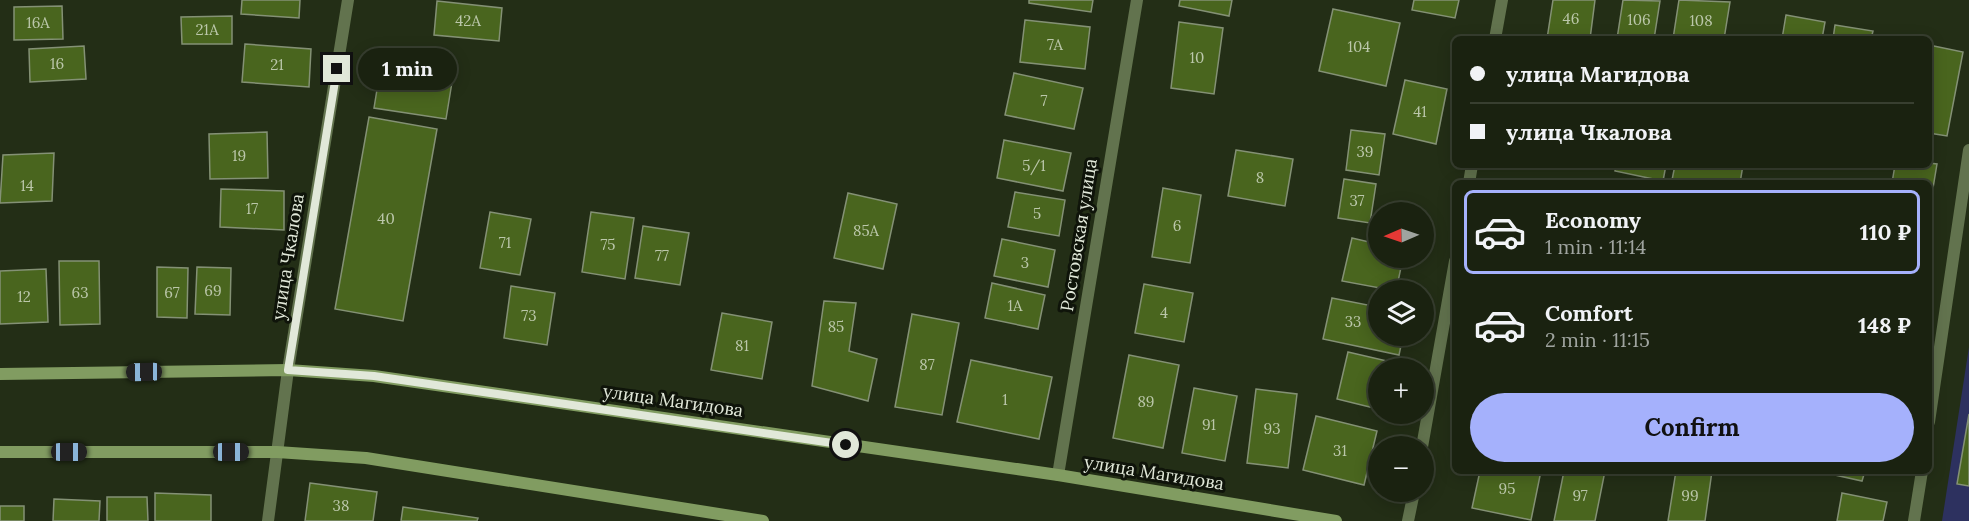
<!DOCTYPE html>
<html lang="en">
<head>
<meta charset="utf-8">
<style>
	:root { --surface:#1a2210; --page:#232a19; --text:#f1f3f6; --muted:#9fa49f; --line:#383f30; --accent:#a5b1fc }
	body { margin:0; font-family:Lora,serif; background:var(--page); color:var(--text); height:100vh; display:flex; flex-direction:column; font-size:22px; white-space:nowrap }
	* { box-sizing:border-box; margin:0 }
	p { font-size:20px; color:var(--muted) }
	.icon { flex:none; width:33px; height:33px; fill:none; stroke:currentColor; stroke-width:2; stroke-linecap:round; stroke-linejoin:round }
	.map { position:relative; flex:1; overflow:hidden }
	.drawer { position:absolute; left:1452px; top:180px; width:480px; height:294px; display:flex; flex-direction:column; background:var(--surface); border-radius:9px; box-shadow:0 3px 15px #0003,0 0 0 2px var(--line) }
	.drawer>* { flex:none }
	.top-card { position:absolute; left:1452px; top:36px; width:480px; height:132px; border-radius:9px; box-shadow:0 3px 15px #0003,0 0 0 2px var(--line); display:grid; align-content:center; height:132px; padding:0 18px; background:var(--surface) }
	.needle { width:39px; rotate:268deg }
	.fabs { position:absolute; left:1368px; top:202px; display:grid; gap:12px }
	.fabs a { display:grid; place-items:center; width:66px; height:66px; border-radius:50%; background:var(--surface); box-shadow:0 3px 15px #0003,0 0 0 2px var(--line); font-size:30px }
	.end { position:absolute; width:27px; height:27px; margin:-14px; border:8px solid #e1e8d9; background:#111; box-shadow:0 0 0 3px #111 }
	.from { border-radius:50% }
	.bubble { position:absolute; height:42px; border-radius:21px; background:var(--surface); box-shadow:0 3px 15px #0003,0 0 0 2px var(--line); font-size:20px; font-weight:800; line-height:42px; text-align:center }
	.car { position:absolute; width:18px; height:36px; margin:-18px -9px; border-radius:8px; box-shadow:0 0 4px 2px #0007; background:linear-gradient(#222 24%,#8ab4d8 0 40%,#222 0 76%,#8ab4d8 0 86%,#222 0) }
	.top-card b { display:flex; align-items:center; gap:21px; height:57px; font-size:22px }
	.top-card b+b { border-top:2px solid var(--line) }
	.top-card i { width:15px; height:15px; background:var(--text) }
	ul { padding:10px 0 0; list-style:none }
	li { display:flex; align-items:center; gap:18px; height:84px; margin:0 12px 9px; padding:0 6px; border:3px solid transparent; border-radius:9px }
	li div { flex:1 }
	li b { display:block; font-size:22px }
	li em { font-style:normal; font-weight:800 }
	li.current { border-color:var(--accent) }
	li>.icon { width:54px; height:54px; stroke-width:1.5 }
	.action { display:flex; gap:12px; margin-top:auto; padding:12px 18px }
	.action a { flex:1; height:69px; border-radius:36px; background:var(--accent); color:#111; font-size:24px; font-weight:800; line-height:69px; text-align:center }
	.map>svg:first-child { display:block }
</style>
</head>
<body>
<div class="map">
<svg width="1969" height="521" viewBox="0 0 1969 521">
	<rect width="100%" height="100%" fill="#232e16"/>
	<path fill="#2d315f" d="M1969,347V521H1942Z"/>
	<path fill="#49651e" stroke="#849175" stroke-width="1.5" d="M242,0H300L299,18L241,14Z
		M1029,0H1093L1091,12L1029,3Z
		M1180,0H1232L1229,16L1179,6Z
		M1414,0H1459L1455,18L1412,10Z
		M1553,0H1595L1590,39H1547Z
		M1623,0L1660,1L1654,39H1617Z
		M1679,0L1730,2L1724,39H1673Z
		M437,1L502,8L499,41L434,35Z
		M62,6L63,39L14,40V7Z
		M1333,9L1400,23L1386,86L1319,71Z
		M1786,15L1825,22L1822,39H1782Z
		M232,16V44H182L181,17Z
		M1025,20L1090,27L1085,69L1020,62Z
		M1179,22L1223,28L1214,94L1171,88Z
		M1835,25L1873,31L1871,39H1833Z
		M245,44L311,49L309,87L242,82Z
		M1929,45L1963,52L1947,136L1929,133Z
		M84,46L86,79L30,82L29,49Z
		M381,65L453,76L446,119L374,108Z
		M1014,73L1083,88L1074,129L1005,115Z
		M1405,80L1447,89L1436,144L1393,134Z
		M369,117L437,129L403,321L335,309Z
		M1351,130L1385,134L1379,175L1346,170Z
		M267,132L268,178L210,179L209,134Z
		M1004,140L1071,153L1063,191L997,178Z
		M1236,150L1293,159L1285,206L1228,196Z
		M54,153L52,201L0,203L3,155Z
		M1929,163L1937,164L1930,206L1929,183H1892L1895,165H1929Z
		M1616,165H1666L1663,181L1615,171Z
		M1675,165H1743L1740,183H1687L1672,180Z
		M1344,179L1376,184L1370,223L1338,218Z
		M1163,188L1201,195L1190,263L1152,257Z
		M221,189L284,191V230L220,227Z
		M1015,192L1065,200L1059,236L1008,227Z
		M848,193L897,204L883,269L834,258Z
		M490,212L531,219L520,275L480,268Z
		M591,212L634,218L625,279L582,272Z
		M643,226L689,233L680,285L635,278Z
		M1352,238L1378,244V258H1403L1396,291L1342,281Z
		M1002,239L1055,250L1048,287L994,276Z
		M59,261H99L100,324L60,325Z
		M157,267L188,268L187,318L157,317Z
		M197,267L231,268L230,315L195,314Z
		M46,269L48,322L0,324V271Z
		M992,283L1045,295L1038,329L985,318Z
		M1144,284L1193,293L1184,342L1135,333Z
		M511,286L555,293L547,345L504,338Z
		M1332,298L1378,307V336H1403L1399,355L1323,339Z
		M824,301L856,303L849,351L877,359L868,401L812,386Z
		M722,313L772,322L762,379L711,370Z
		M912,314L959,323L942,415L895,407Z
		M1348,352L1400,364L1399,369H1378V409L1337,399Z
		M1129,355L1179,365L1163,448L1113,438Z
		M971,360L1052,377L1039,439L957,422Z
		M1194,388L1237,396L1225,461L1182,453Z
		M1256,389L1297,394L1288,468L1247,463Z
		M1969,414V486L1957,484Z
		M1316,416L1377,431L1364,485L1303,470Z
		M1480,471H1541L1531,520L1472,508Z
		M1564,471H1605L1595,521H1554Z
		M1676,471H1712L1705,521H1668Z
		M1817,471H1865L1862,481Z
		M310,483L377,492L373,521H305Z
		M155,493L211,495V521H155Z
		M1842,493L1887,502L1883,521H1837Z
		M107,497H147L148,521H107Z
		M54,499L100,501L99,521H53Z
		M0,506H24V521H0Z
		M403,507L478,518L477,521H401Z"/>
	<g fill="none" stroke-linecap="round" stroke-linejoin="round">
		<path stroke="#62734e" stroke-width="12" d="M1495,39L1502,0
			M1469,183L1472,165
			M1929,422L1969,150
			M1422,447L1455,261
			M1058,475L1137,0
			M268,521L288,370L348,0
			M1408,521L1414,492
			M1914,521L1922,471"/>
		<path stroke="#819c61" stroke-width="12" d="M0,374L288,370L374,376L1058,475L1336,521
			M0,452H277L366,458L763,521"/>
	</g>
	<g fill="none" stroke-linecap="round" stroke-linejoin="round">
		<path stroke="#e1e8d9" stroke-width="8" d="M337,69L288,370L374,376L846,445"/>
	</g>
	<g text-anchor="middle" stroke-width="6" stroke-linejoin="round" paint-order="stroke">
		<g font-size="15" fill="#bbc7aa">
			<text x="1571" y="24">46</text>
			<text x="1639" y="25">106</text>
			<text x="468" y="26">42А</text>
			<text x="1701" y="26">108</text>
			<text x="38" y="28">16А</text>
			<text x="207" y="35">21А</text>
			<text x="1055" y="50">7А</text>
			<text x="1359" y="52">104</text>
			<text x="1197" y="63">10</text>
			<text x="57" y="69">16</text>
			<text x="277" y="70">21</text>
			<text x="1044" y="106">7</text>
			<text x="1420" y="117">41</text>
			<text x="1365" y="157">39</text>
			<text x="239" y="161">19</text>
			<text x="1034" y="171">5/1</text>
			<text x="1260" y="183">8</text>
			<text x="27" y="191">14</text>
			<text x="1357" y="206">37</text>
			<text x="252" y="214">17</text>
			<text x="1037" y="219">5</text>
			<text x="386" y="224">40</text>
			<text x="1177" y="231">6</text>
			<text x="866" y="236">85А</text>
			<text x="505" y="248">71</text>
			<text x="608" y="250">75</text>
			<text x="662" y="261">77</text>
			<text x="1025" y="268">3</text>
			<text x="213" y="296">69</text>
			<text x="80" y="298">63</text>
			<text x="172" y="298">67</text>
			<text x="24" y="302">12</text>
			<text x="1015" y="311">1А</text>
			<text x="1164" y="318">4</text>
			<text x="529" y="321">73</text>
			<text x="1353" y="327">33</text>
			<text x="836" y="332">85</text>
			<text x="742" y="351">81</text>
			<text x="927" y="370">87</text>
			<text x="1005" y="405">1</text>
			<text x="1146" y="407">89</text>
			<text x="1209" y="430">91</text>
			<text x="1272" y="434">93</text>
			<text x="1340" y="456">31</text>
			<text x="1507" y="494">95</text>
			<text x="1580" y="501">97</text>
			<text x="1690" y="501">99</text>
			<text x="341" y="511">38</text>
		</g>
		<g font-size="18" fill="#e1e8d9" stroke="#0f140a">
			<text transform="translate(1079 235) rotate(-81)" y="6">Ростовская улица</text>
			<text transform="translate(288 257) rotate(-81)" y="6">улица Чкалова</text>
			<text transform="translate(673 401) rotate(8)" y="6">улица Магидова</text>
			<text transform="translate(1154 473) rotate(9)" y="6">улица Магидова</text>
		</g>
	</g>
</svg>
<div class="fabs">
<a><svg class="needle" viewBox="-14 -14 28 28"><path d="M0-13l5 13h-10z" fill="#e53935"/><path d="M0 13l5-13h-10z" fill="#9fa49f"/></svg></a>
<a><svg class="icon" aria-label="layers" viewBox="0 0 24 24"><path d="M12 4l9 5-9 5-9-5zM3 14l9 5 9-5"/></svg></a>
<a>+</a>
<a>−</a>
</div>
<i class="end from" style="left:846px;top:445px"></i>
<i class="end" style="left:337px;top:69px"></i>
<div class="bubble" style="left:358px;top:48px;width:99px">1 min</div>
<i class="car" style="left:144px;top:372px;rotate:269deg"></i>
<i class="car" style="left:69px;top:452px;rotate:90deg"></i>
<i class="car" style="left:231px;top:452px;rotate:90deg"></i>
<div class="top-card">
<b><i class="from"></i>улица Магидова</b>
<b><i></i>улица Чкалова</b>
</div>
<section class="drawer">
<ul>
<li class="current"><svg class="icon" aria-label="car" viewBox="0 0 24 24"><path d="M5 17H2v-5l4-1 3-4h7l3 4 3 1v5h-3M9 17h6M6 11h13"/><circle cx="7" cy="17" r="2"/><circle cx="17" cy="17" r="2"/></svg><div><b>Economy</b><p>1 min · 11:14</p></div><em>110 ₽</em></li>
<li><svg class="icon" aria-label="car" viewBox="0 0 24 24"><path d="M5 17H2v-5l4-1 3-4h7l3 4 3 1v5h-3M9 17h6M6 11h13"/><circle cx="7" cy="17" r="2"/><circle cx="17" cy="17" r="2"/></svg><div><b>Comfort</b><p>2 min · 11:15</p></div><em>148 ₽</em></li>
</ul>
<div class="action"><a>Confirm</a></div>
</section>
</div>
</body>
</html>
